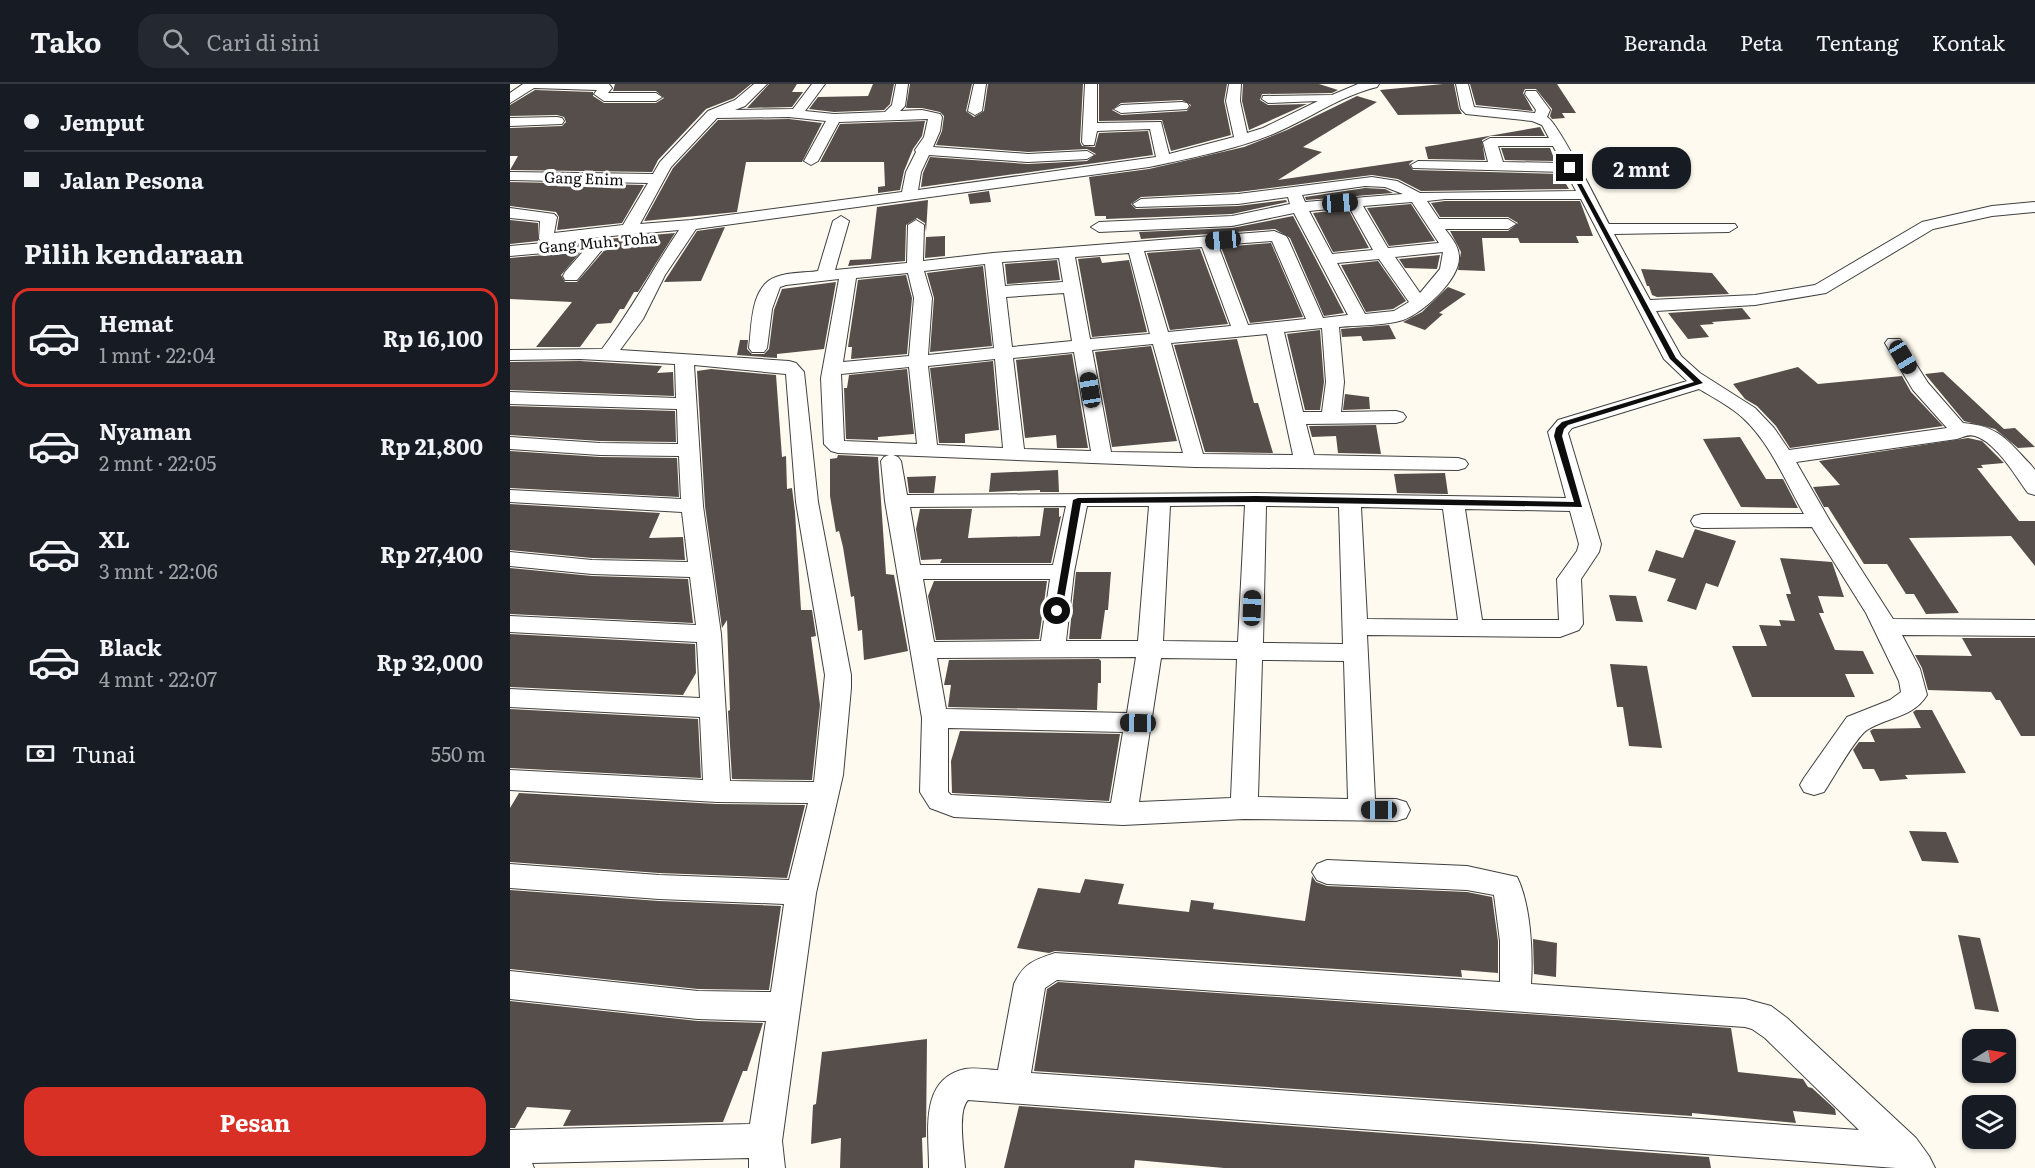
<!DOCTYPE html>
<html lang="id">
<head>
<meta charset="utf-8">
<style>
	:root { --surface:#171b24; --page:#242831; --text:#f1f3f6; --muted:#9ea1a6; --line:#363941; --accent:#d93025 }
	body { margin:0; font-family:Literata,serif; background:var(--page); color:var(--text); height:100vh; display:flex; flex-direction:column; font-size:22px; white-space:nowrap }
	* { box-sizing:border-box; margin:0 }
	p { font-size:20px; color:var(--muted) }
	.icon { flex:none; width:33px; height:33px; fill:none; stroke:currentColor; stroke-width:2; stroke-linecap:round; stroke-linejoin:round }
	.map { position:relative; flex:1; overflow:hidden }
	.drawer { display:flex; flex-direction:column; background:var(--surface); width:510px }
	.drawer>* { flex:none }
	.top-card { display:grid; align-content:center; height:132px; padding:0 24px; background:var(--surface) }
	.needle { width:39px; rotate:79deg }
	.tools { position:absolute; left:1452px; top:945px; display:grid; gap:12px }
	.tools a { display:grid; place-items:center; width:54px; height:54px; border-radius:12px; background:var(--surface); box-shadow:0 2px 4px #0004; font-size:30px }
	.end { position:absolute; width:27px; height:27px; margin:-14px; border:8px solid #0d0d0d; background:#fff; box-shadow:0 0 0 3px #fff }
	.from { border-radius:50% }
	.bubble { position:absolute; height:42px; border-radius:18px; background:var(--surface); box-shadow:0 2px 4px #0004; font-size:20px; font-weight:700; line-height:42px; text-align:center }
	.car { position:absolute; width:18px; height:36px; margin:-18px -9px; border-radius:8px; box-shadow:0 0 4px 2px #0007; background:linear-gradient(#222 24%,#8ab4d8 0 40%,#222 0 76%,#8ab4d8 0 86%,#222 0) }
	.top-card b { display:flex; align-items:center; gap:21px; height:57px; font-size:22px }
	.top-card b+b { border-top:2px solid var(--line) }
	.top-card i { width:15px; height:15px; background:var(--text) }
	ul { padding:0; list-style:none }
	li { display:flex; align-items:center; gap:18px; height:99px; margin:0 12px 9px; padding:0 12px; border:3px solid transparent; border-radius:18px }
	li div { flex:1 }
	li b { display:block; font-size:22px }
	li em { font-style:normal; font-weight:700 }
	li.active { border-color:var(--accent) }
	li>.icon { width:54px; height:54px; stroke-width:1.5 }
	h2 { padding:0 24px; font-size:27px; line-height:72px }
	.pay { display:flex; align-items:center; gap:15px; height:66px; padding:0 24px; font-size:22px }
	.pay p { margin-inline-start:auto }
	.cta { display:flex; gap:12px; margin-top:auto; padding:12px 24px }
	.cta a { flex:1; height:69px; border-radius:18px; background:var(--accent); color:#fff; font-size:24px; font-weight:700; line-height:69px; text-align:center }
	header { display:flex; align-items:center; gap:36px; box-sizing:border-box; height:84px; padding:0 30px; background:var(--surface); border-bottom:2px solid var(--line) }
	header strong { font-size:28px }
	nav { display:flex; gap:33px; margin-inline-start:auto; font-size:21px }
	.search { width:420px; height:54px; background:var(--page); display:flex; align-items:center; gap:15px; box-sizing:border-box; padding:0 21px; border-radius:18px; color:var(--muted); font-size:22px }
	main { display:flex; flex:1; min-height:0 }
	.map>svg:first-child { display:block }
</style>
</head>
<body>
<header>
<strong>Tako</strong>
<div class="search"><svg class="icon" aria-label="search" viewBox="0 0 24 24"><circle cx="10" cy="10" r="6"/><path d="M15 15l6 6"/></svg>Cari di sini</div>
<nav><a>Beranda</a><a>Peta</a><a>Tentang</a><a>Kontak</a></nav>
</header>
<main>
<section class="drawer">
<div class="top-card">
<b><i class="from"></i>Jemput</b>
<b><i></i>Jalan Pesona</b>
</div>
<h2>Pilih kendaraan</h2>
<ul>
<li class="active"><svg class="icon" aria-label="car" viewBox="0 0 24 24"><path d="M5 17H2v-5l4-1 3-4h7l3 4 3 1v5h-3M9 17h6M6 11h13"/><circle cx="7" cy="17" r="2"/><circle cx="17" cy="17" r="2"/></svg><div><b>Hemat</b><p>1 mnt · 22:04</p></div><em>Rp 16,100</em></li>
<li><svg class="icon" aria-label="car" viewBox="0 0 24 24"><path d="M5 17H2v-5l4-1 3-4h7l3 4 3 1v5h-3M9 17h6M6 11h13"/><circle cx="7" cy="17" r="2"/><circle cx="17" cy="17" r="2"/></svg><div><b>Nyaman</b><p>2 mnt · 22:05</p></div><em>Rp 21,800</em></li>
<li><svg class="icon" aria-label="car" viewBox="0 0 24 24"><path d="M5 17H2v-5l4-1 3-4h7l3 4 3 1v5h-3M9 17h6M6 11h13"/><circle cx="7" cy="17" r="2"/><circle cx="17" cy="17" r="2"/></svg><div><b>XL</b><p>3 mnt · 22:06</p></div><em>Rp 27,400</em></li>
<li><svg class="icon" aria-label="car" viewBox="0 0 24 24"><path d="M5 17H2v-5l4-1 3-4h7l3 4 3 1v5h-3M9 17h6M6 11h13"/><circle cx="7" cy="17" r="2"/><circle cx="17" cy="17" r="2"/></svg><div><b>Black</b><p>4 mnt · 22:07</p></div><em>Rp 32,000</em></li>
</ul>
<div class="pay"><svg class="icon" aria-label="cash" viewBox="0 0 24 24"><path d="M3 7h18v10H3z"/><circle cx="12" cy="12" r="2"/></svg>Tunai<p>550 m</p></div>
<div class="cta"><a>Pesan</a></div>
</section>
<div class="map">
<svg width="1525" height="1084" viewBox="0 0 1525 1084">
	<rect width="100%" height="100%" fill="#fefaef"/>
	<path fill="#564e4a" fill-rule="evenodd" d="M105,0H241L224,14L196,25L148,76L142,88L0,86L8,72H0V44L52,42L56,38L54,33L47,31L0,32V21L25,6L83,8V12L94,19H146L154,14L146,7H103Z
		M259,0H287L282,8H293L282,23L237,24Z
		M363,0H384L380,20L374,26L324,28L299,25L308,13L358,12Z
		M400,0H462L456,27L464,33L474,27L478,0H573L570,58L572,62L585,63L589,49L638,47L643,71L411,103L413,89L420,73L518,80L577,77L586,70L577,65L518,68L426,61L432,47L434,32L430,28L412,24H396Z
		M589,0H717L714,17L721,51L661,67L652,36L589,37ZM672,16L681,21L677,27L611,31L602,26L611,19Z
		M733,0H809L828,6L822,9L752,10L750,16L758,21L797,20L739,46L732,17Z
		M933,0H944L949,25L952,30L888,31L870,6Z
		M960,0H1047L1066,29H1052L1055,34L1042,35L1040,32L1042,25L1026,5H1015L1013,9L1023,27L966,21Z
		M847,12L867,18L793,63L812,68L768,96L904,76L899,80L903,86L1050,90L1059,105L911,107L888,95L862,91L728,108L631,113L621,120L626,125L728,122L776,116L777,118L722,130L596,135V132H585L579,93L639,85L734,63L777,46Z
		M279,35L312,39L292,78H236L227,128L134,137L163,84L208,36Z
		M415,37L412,52L403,65L394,87L390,106L368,109V103L375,102L374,78H310L330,40Z
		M1030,43L1035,52H980L972,56L975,76L916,75H918L915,63Z
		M991,64H1040L1045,77L995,76Z
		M0,98L134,101L112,139L47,146L49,133L46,128L0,122Z
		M855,104L875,105L883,109L796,116L795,113Z
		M479,107L481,118L460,120L458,110Z
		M418,116L416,148L415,139L407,134L396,141L395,177L338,182L340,176L361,175L367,123Z
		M935,117H1070L1083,152H1066L1069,159H1010L1008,154H972L975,187L948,186L951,168L940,147H998L1008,139L998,133H930L921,119Z
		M901,120L925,157L879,162L857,124Z
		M838,125L859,164L823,168L803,129Z
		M783,132L834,229L814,232L780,154L765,145L631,155L629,148L722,144Z
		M0,136L28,139V157L0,160Z
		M215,143L191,197L154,198L187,147Z
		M165,149L128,208H124L114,225H110L101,239L87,240L70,263H26L62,218L0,215V174L57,169L67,163L64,158L80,157L51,191L55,198H67L98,162L100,158L97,155Z
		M435,152V172L415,174L416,153Z
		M761,159L793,233L740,239L711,163Z
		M690,165L718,240L660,246L637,169Z
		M930,171L927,185L895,184L889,175Z
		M590,173L592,179L619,176L637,248L582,253L568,175Z
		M547,176L550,196L497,200L495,180Z
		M868,177L896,217L883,225L856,228L831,181Z
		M473,182L482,262L420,268L424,214L417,189Z
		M1131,185L1202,189L1219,210L1147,213L1142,211L1139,202H1137Z
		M396,191L402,214L397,270L341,275L342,263H338L348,196Z
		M326,198L314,265L267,270V274L227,271L230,256H238L237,265L242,270H254L259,265L264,226L272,205Z
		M938,203L956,210L929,229L933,230L915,246L893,238L912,228Z
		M1232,224L1241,235L1202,238L1204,240L1190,241L1199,253L1178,255L1158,229Z
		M879,241L886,255L853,257L851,252L832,253L831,245Z
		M810,246L814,298L810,326H795L777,250Z
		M727,255L744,319H748L763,369L695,368L664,261Z
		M641,262L667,357L602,363L585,268Z
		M562,270L578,364H547L546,351L515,354L506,276Z
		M70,277L152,282L147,289L163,288L164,312L0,306V278Z
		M483,277L489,346L455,350V359H429L420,284Z
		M1288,283L1308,300L1392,292L1401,308L1433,342L1280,364L1266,342L1247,322L1235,315L1223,300Z
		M201,285L266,291L272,373L276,372L277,405L282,404L285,428L291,526H302L306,552L301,553L310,621L302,696L222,695L218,627L220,626L217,536L212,544L195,422L187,287Z
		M397,285L404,350L368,353V356L336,355L334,304H337L339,291Z
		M1433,288L1494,345L1505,344L1525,363L1508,364L1485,345L1454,337L1415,290Z
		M835,310L859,313L860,325L833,326Z
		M0,322L165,327L166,358L90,357L0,351Z
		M866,341L871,370L828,369L826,352L802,353L799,342Z
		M1230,353L1256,395H1273L1288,424L1231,423L1193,355Z
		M1458,354L1472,357L1494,379L1471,381L1473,384H1467L1509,437H1525V482L1501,452L1399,454L1449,529L1416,530L1404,510H1396L1377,480H1354L1318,423H1314L1303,403L1330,401L1309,377Z
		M0,367L90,373L167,374L169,413L0,404Z
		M328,371L368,373L376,490L384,491L398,567L354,576L352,546L348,547L344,512L341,513L333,463L329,447L326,448L320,412V375L327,374Z
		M548,386L549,408H530V406L479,408L481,389Z
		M935,389L938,410L887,409L884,390Z
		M426,392L424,409H399L397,393Z
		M0,420L150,429L139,454L173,453L175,476L82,474L0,466Z
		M534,424H549V433L551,432L541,479H430L432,475L411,476L406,445L410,425H462L458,454L530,452Z
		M1185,445L1226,457L1208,503L1196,499L1186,526L1157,517L1166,495L1138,487L1146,466L1173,474Z
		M1270,474L1322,478L1334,513L1308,512L1314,529H1309L1325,566L1353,567L1364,590H1335L1345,613H1242L1222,562H1257L1249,541L1271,542L1269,536L1285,537L1276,510H1281Z
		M0,484L82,492L178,495L183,539L0,530Z
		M566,488H601L598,526H595L591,555H559Z
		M424,497H537L529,555L426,556L418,512Z
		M1099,511L1126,512L1133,538L1106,537Z
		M0,550L185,560L186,589L173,611L0,603Z
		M1452,554H1525V652H1511L1490,616H1486L1481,608L1418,606L1412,584L1405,571L1462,572Z
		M589,575L591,577V599H588L587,626L438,623L441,601H434L439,576Z
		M1100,580L1137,582L1152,664L1119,662L1113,623H1107Z
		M0,625L188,635L191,694L0,684Z
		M1406,626H1422L1456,689L1395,691L1398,695L1370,697L1364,685H1353L1343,666L1349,658H1365L1360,647L1363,645L1411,644L1403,628Z
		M450,647L610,650L599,717L442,709L441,677Z
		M9,709L207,720L295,721L277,794L149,789L0,778V724Z
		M1399,747L1436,748L1449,779L1412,777Z
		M802,792L806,798L817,802L957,808L982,813L988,857V889L951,886L952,893L545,867L539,869L507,864L528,804L570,809L575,795L614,800L608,820L679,828L681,816L704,819L703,825L795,837Z
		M0,806L149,817L271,822L259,906L188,905L0,885Z
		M1448,851L1470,854L1489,928L1465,925Z
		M1023,855L1047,859L1046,893L1024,890Z
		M548,898L1221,944L1228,988L1293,995L1298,1003L1302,1004L1325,1025L1326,1031L1283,1027L1286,1039L1182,1029V1032L524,987L537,905Z
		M0,917L188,937L253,939L237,987H233L213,1038L53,1042L61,1026L17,1023L5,1044H0Z
		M417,955L416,1053L412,1054L413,1084H330L331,1054L301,1060L303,1021L306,1020L312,968Z
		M509,1022L1199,1073L1201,1084H714L625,1076L624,1084H494Z"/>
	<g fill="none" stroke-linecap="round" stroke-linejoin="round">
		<g stroke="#404040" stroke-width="2">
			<path id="minor" d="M13,0H99L102,4L98,9H146L152,13L146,17H94L84,10L87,6L24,4L0,19V9Z
				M244,0H257L235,22L225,26L283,25L302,0H315L295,27L324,30L375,28L382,21L386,0H398L395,22L390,27L412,26L430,30L432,33L430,47L423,63L518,70L577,67L584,71L577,75L518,78L419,71L411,88L408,106L646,73L640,45L587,47L584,61H574L572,58L575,0H587V39L651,38L659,70L724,53L716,17L719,0H731L730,17L737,49L753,44L808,17L758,19L752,15L753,12L822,11L848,0H869L867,3C830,12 799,35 763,50C724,66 680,74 639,83L186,145L155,191L133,235L110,266L279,277L286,279L294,288L308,418L341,591V604L333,691L306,809L272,1057L275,1084H239V1074L22,1079L24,1084H0V1046L240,1040L256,937L188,935L0,915V887L188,907L261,908L274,820L149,815L0,804V780L149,791L279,796L298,719L207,718L0,706V686L193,696L190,633L0,623V605L190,614L187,558L0,548V532L186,541L180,493L82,490L0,482V468L82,476L178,478L172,428L0,418V406L171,415L169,372L90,371L0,365V353L90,359L168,360L167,325L0,320V308L166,314L165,280L70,275L0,276V266L92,265C121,227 142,186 169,146L90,153L98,158L96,161L67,196H55L53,192L55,188L84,155L90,153L57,157L65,162L57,167L0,172V162L34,159L29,155L30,137L0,134V124L44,130L47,133L44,149L113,141L138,99L0,96V88L143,90L150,78L198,27L225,16ZM279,33L316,37L294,77L301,81L308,77L329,38L418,35L414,53L405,66L406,68L396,88L392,108L181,136L130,140L161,83L207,34ZM184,281L276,290L286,418L315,591L304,698L220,697L211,550L193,422Z
				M464,0H476L472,27L465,31L458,27Z
				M946,0H958L964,23L1025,29L1026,26L1015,10L1016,7H1026L1040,26L1037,33C1048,38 1090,123 1099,140H1225L1227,143L1219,148L1104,150L1140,216L1245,211L1305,201L1412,138L1482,122L1525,118V128L1482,132L1423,145L1316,209L1245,221L1146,227L1171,272L1190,289L1245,324L1264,344L1279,366L1437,344L1403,306L1375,259L1378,255H1390L1418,299L1453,339C1489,342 1497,356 1521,381L1525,386V411L1518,409C1506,393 1486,358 1465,352C1458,350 1454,353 1447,355L1286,378L1320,437L1383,535L1525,536V552L1392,551L1410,585L1417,611C1403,634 1377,633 1357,646C1346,653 1322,696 1314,708L1304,711L1294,708L1290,701L1294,694L1337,633L1380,616L1391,608L1389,597L1356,529L1302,443L1192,444L1184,442L1181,437L1184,432L1192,430H1294C1275,397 1261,360 1233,334C1220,322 1204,314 1189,305L1062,344L1058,349L1091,460L1089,468L1071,495L1073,540L1069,546L1050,553L857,551L865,715H886L896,718L900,726L896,734L886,737L734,735L613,741L444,733L420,724L410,708L412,634L375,417L371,377L374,373L379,371L328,369L321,367L314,360L311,294L329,195L276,201L270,203L262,225L257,264L254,268H242L239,264C242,242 240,202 266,193C278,188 295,189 308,187L323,137L331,132L339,137L325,186L397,179L398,141L406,136L414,141L413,177L483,169L764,147L776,152L778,155L813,234L838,231L784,129L722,142L589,148L581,143L589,138L722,132L780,120L778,113L728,120L626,123L623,120L631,115L728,110L862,93L887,97L910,109L1066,107L1056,88L903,84L901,81L908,77L978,78L973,58L980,54H1039L1032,41L1022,37L956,30L951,25ZM988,62H1043L1052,79L993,78ZM855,102L875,103L893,110L795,118L792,111ZM935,115H1071L1154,275L1177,297L1048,336L1038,348L1056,414L746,409L397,411L391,377L388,373L383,371L685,383L948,386L955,384L958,380L955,376L948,374L804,371L796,340L886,339L893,337L896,333L893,329L886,327L831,328L834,298L829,243C849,241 874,242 893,236C913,229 950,195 949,173C949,162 941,153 935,145H998L1006,140L998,135H929L917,117ZM902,118L929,159L878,164L853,122ZM839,123L863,166L822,170L799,127ZM762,157L796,235L738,241L708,161ZM692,163L721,242L658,248L634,167ZM933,168L930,185L910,209L885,173ZM619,169L640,250L580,255L565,173ZM549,174L553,198L495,202L492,178ZM869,175L899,218L884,227L855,230L827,179ZM475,180L484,264L418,271L422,214L414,187ZM398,189L404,214L399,272L333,278L346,194ZM554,209L562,257L502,263L496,213ZM812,244L816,298L812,328H793L774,248ZM757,250L783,371L693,370L661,259ZM643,260L673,369L601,368L582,266ZM564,268L581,367L514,365L503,274ZM485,275L493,364L427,361L418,282ZM399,283L407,360L334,357L331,290ZM735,421L728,558L653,557L660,422ZM556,422L543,481H410L400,423ZM577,422H639L628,557H556L564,488ZM756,422L829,423L833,560L753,559ZM851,423L933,425L948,536L857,535ZM955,425L1060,427L1069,460L1067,467L1047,495L1049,536H972ZM413,495H540L531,557L424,558ZM626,573L617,629L436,625L427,574ZM651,574L727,575L721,714L629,718ZM752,576L834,577L838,715L748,713ZM438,644L613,648L601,719L441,711L438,708Z
				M672,18L677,19L679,22L677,25L611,29L604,25L611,21Z
				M47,33L52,34L54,37L52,40L0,42V34Z
				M817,776L957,782L1007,793C1021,821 1023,870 1021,900L1235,915L1261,922L1277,934L1406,1054L1419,1072L1425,1084H1386L458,1016C447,1027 454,1068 455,1084H419C419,1047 409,995 455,985C465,983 478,986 488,986L504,900C514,879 524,876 545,869L990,898V857L984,811L957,806L817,800L807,796L802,788L807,780ZM547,896L1235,943L1242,945L1255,954L1349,1046L521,989L535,904Z"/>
		</g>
		<use href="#minor" fill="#fff" fill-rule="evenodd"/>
	</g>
	<path fill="#0d0d0d" d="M1058,83L1063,84L1166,274L1193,299L1058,341L1054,345L1052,352L1072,423L746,418L571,419L552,527L544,529L563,416L568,414L746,412L1064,418L1044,352L1046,344L1052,338L1184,298L1160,275Z"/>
	<g text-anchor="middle" stroke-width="6" stroke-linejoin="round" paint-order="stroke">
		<g font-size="15" fill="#0d0d0d" stroke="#fff">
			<text transform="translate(74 95) rotate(2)" y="5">Gang Enim</text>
			<text transform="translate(88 159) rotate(-5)" y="5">Gang Muh. Toha</text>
		</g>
	</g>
</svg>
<div class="tools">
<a><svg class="needle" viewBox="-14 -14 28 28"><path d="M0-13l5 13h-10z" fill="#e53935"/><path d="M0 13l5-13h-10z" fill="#9ea1a6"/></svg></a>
<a><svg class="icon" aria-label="layers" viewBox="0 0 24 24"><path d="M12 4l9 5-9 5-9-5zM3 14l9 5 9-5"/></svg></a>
</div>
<i class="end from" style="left:547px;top:527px"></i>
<i class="end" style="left:1060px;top:84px"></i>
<div class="bubble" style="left:1082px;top:63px;width:99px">2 mnt</div>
<i class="car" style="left:830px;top:119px;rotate:86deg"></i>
<i class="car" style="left:713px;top:156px;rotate:265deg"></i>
<i class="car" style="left:1393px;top:273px;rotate:149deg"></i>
<i class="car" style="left:580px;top:306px;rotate:351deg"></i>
<i class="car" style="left:742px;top:524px;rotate:2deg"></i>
<i class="car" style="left:628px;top:639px;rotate:271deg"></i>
<i class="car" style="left:869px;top:726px;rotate:270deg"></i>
</div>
</main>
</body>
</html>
